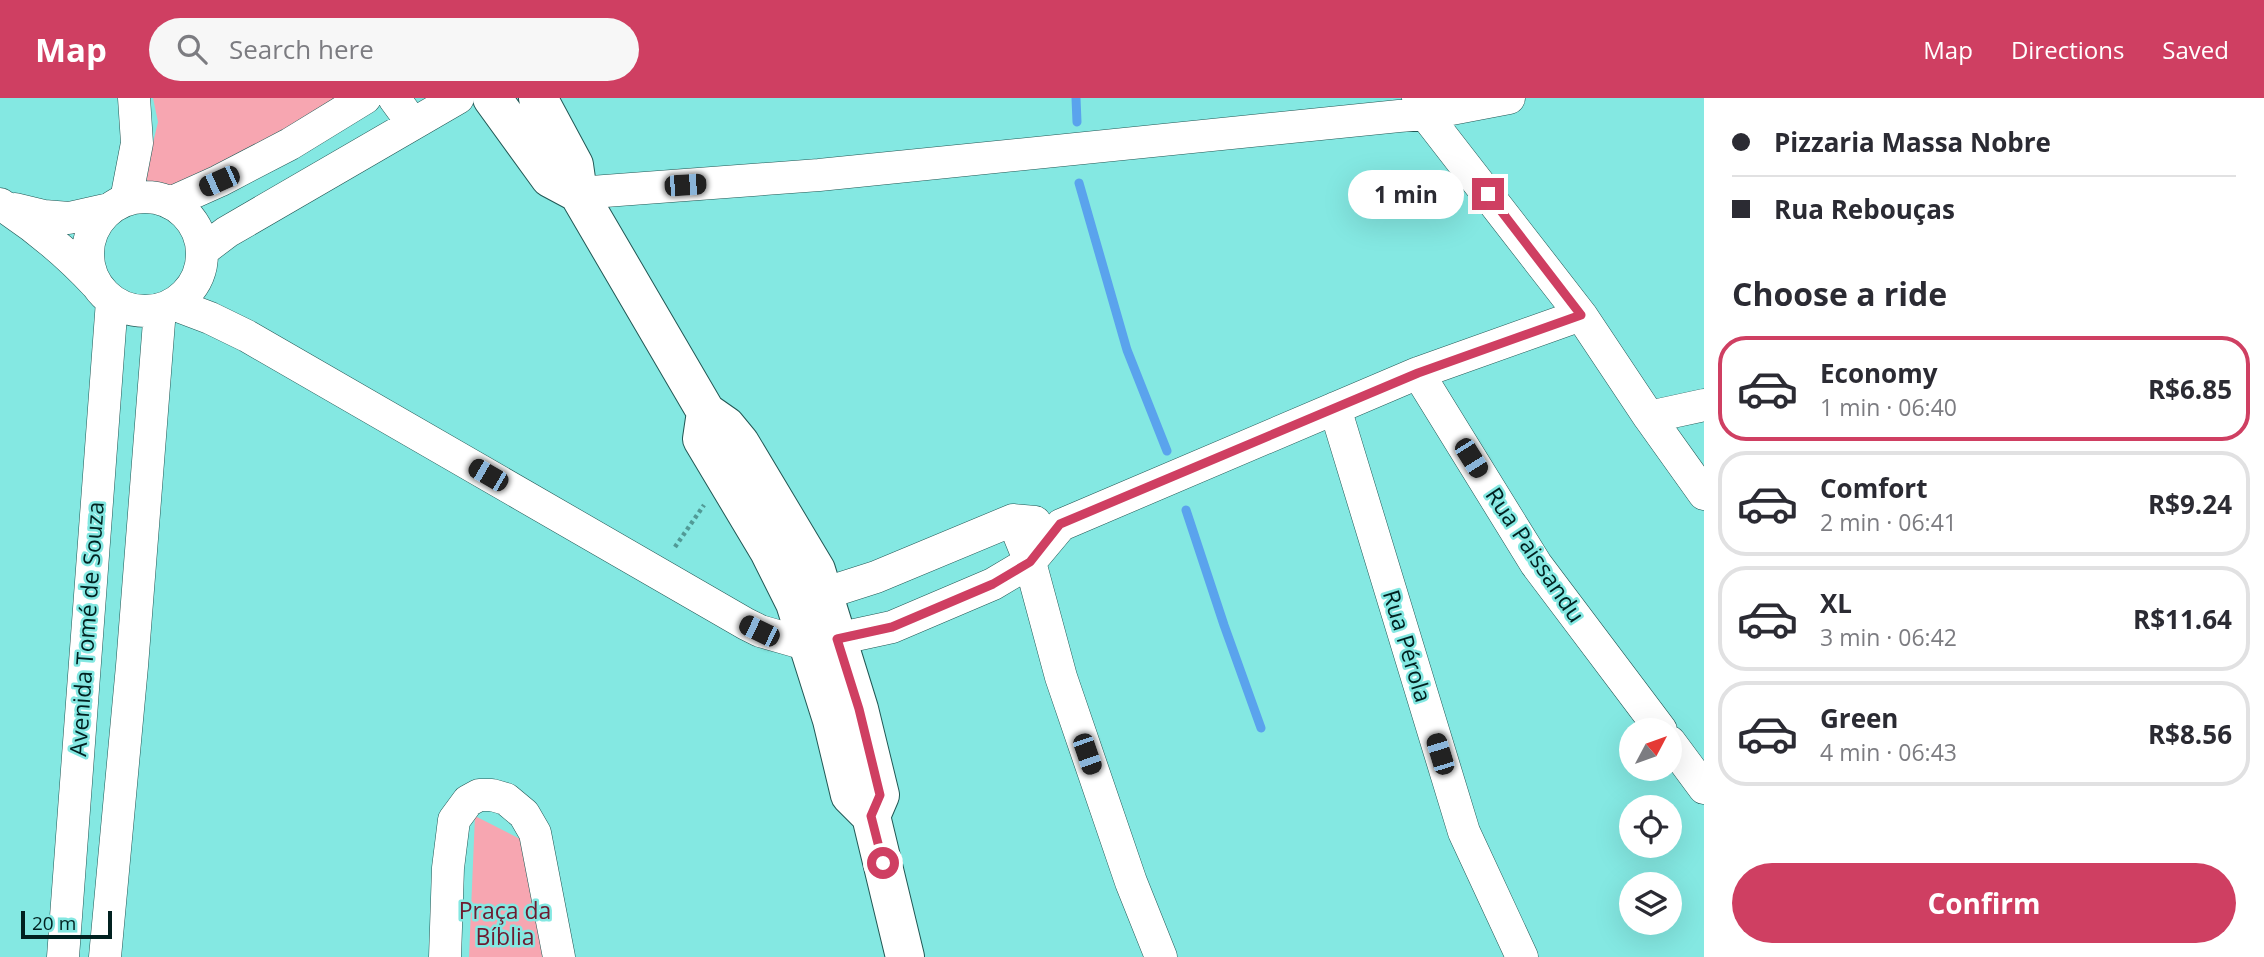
<!DOCTYPE html>
<html lang="en">
<head>
<meta charset="utf-8">
<style>
	:root { --surface:#fff; --page:#f7f7f7; --text:#2b2b33; --muted:#7c7c81; --line:#e1e1e2; --accent:#cf3f62 }
	body { margin:0; font-family:"Open Sans",sans-serif; background:var(--page); color:var(--text); height:100vh; display:flex; flex-direction:column; font-size:26px; white-space:nowrap }
	* { box-sizing:border-box; margin:0 }
	p { font-size:23px; color:var(--muted) }
	.icon { flex:none; width:38px; height:38px; fill:none; stroke:currentColor; stroke-width:2; stroke-linecap:round; stroke-linejoin:round }
	.map { position:relative; flex:1; overflow:hidden }
	.panel { display:flex; flex-direction:column; background:var(--surface); width:560px }
	.panel>* { flex:none }
	.hud { display:grid; align-content:center; height:154px; padding:0 28px; background:var(--surface) }
	.needle { width:46px; rotate:49deg }
	.tools { position:absolute; left:1619px; top:620px; display:grid; gap:14px }
	.tools a { display:grid; place-items:center; width:63px; height:63px; border-radius:50%; background:var(--surface); box-shadow:0 7px 28px #0002; font-size:35px }
	.scale { position:absolute; left:21px; bottom:18px; width:91px; box-sizing:border-box; padding-left:7px; border:4px solid #012120; border-top:0; font-size:19px; line-height:24px; white-space:nowrap; color:#012120; -webkit-text-stroke:5px #84e8e2; paint-order:stroke }
	.end { position:absolute; width:32px; height:32px; margin:-16px; border:9px solid #cf3f62; background:#fff; box-shadow:0 0 0 4px #fff }
	.from { border-radius:50% }
	.bubble { position:absolute; height:49px; border-radius:24px; background:var(--surface); box-shadow:0 7px 28px #0002; font-size:23px; font-weight:700; line-height:49px; text-align:center }
	.car { position:absolute; width:21px; height:42px; margin:-21px -10px; border-radius:9px; box-shadow:0 0 5px 2px #0007; background:linear-gradient(#222 24%,#8ab4d8 0 40%,#222 0 76%,#8ab4d8 0 86%,#222 0) }
	.hud b { display:flex; align-items:center; gap:24px; height:66px; font-size:26px }
	.hud b+b { border-top:2px solid var(--line) }
	.hud i { width:18px; height:18px; background:var(--text) }
	ul { padding:0; list-style:none }
	li { display:flex; align-items:center; gap:21px; height:105px; margin:0 14px 10px; padding:0 14px; border:4px solid var(--line); border-radius:28px }
	li div { flex:1 }
	li b { display:block; font-size:26px }
	li em { font-style:normal; font-weight:700 }
	li.current { border-color:var(--accent) }
	li>.icon { width:63px; height:63px; stroke-width:1.5 }
	h2 { padding:0 28px; font-size:32px; line-height:84px }
	.button { display:flex; gap:14px; margin-top:auto; padding:14px 28px }
	.button a { flex:1; height:80px; border-radius:42px; background:var(--accent); color:#fff; font-size:28px; font-weight:700; line-height:80px; text-align:center }
	header { display:flex; align-items:center; gap:42px; box-sizing:border-box; height:98px; padding:0 35px; background:var(--accent); color:#fff }
	header strong { font-size:33px }
	nav { display:flex; gap:38px; margin-inline-start:auto; font-size:24px }
	.search { width:490px; height:63px; background:var(--page); display:flex; align-items:center; gap:18px; box-sizing:border-box; padding:0 24px; border-radius:38px; color:var(--muted); font-size:26px }
	main { display:flex; flex:1; min-height:0 }
	.map>svg:first-child { display:block }
</style>
</head>
<body>
<header>
<strong>Map</strong>
<div class="search"><svg class="icon" aria-label="search" viewBox="0 0 24 24"><circle cx="10" cy="10" r="6"/><path d="M15 15l6 6"/></svg>Search here</div>
<nav><a>Map</a><a>Directions</a><a>Saved</a></nav>
</header>
<main>
<div class="map">
<svg width="1704" height="859" viewBox="0 0 1704 859">
	<rect width="100%" height="100%" fill="#84e8e2"/>
	<path fill="#f7a6b1" d="M153,0H337L332,13L174,88L144,82L158,24Z
		M475,718L522,742L545,859H469Z"/>
	<g fill="none" stroke-linecap="round" stroke-linejoin="round">
		<path stroke="#5aa3ed" stroke-width="9" d="M1076,0L1077,24
			M1079,85L1127,252L1167,353
			M1186,412L1224,527L1261,630"/>
		<g stroke="#215754" stroke-width="33">
			<path id="street" d="M394,0L413,26
				M1418,0L1425,16L1581,217L1649,319L1704,396
				M578,95L819,77L1399,18L1425,16L1509,0
				M88 156a57 57 0 1 1 114 0a57 57 0 1 1-114 0Z
				M126,102L137,45L134,0
				M170,105L219,83L290,46L365,0
				M0,106C36,129 67,155 96,186
				M15,111L44,118L69,120L109,111
				M202,153L227,134L458,0
				M173,206L210,220L247,238L746,526L760,533L809,547L892,529L993,486L1030,464L1061,427L1418,275L1581,217
				M1418,275L1536,466L1661,632
				M1335,310L1464,734L1522,859
				M1649,319L1704,307
				M1013,422L1030,464L1061,579L1131,784L1161,859
				M801,503L876,479L1013,422L1035,424
				M1670,644L1704,690
				M63,859L112,203
				M105,859L132,568L160,211
				M445,859L448,770L454,722L468,703L479,697H492L506,701L524,716L535,735L559,859"/>
		</g>
		<g stroke="#215754" stroke-width="40">
			<path id="secondary" d="M492,0L550,80L578,95
				M538,0L574,67L578,95L706,314L726,328L740,345L816,472L859,611L880,697L871,718
				M706,314L702,341L769,453L795,505L832,622L850,697L871,718L905,859"/>
		</g>
		<path stroke="#519a96" stroke-width="4.5" stroke-dasharray="3.5 3.5" stroke-linecap="butt" d="M675,449L704,407"/>
		<use href="#street" stroke="#fff" stroke-width="32"/>
		<use href="#secondary" stroke="#fff" stroke-width="38"/>
	</g>
	<g fill="none" stroke-linecap="round" stroke-linejoin="round">
		<path stroke="#cf3f62" stroke-width="9" d="M883,765L871,718L880,697L859,611L837,541L892,529L993,486L1030,464L1060,426L1418,275L1581,217L1488,96"/>
	</g>
	<g text-anchor="middle" stroke-width="5" stroke-linejoin="round" paint-order="stroke">
		<g font-size="23" fill="#012120" stroke="#84e8e2">
			<text transform="translate(1535 457) rotate(56)" y="8">Rua Paissandu</text>
			<text transform="translate(87 531) rotate(-86)" y="8">Avenida Tomé de Souza</text>
			<text transform="translate(1407 548) rotate(73)" y="8">Rua Pérola</text>
		</g>
		<g font-size="23" fill="#6e1a2f" stroke="#84e8e2">
			<text x="505" y="821">Praça da<tspan x="505" dy="26">Bíblia</tspan></text>
		</g>
	</g>
</svg>
<div class="tools">
<a><svg class="needle" viewBox="-14 -14 28 28"><path d="M0-13l5 13h-10z" fill="#e53935"/><path d="M0 13l5-13h-10z" fill="#7c7c81"/></svg></a>
<a><svg class="icon" aria-label="locate" viewBox="0 0 24 24"><circle cx="12" cy="12" r="6"/><path d="M12 2v4M12 18v4M2 12h4M18 12h4"/></svg></a>
<a><svg class="icon" aria-label="layers" viewBox="0 0 24 24"><path d="M12 4l9 5-9 5-9-5zM3 14l9 5 9-5"/></svg></a>
</div>
<div class="scale">20 m</div>
<i class="end from" style="left:883px;top:765px"></i>
<i class="end" style="left:1488px;top:96px"></i>
<div class="bubble" style="left:1348px;top:72px;width:116px">1 min</div>
<i class="car" style="left:219px;top:83px;rotate:246deg"></i>
<i class="car" style="left:685px;top:87px;rotate:86deg"></i>
<i class="car" style="left:1471px;top:360px;rotate:148deg"></i>
<i class="car" style="left:488px;top:377px;rotate:300deg"></i>
<i class="car" style="left:759px;top:533px;rotate:296deg"></i>
<i class="car" style="left:1087px;top:656px;rotate:161deg"></i>
<i class="car" style="left:1440px;top:656px;rotate:343deg"></i>
</div>
<section class="panel">
<div class="hud">
<b><i class="from"></i>Pizzaria Massa Nobre</b>
<b><i></i>Rua Rebouças</b>
</div>
<h2>Choose a ride</h2>
<ul>
<li class="current"><svg class="icon" aria-label="car" viewBox="0 0 24 24"><path d="M5 17H2v-5l4-1 3-4h7l3 4 3 1v5h-3M9 17h6M6 11h13"/><circle cx="7" cy="17" r="2"/><circle cx="17" cy="17" r="2"/></svg><div><b>Economy</b><p>1 min · 06:40</p></div><em>R$6.85</em></li>
<li><svg class="icon" aria-label="car" viewBox="0 0 24 24"><path d="M5 17H2v-5l4-1 3-4h7l3 4 3 1v5h-3M9 17h6M6 11h13"/><circle cx="7" cy="17" r="2"/><circle cx="17" cy="17" r="2"/></svg><div><b>Comfort</b><p>2 min · 06:41</p></div><em>R$9.24</em></li>
<li><svg class="icon" aria-label="car" viewBox="0 0 24 24"><path d="M5 17H2v-5l4-1 3-4h7l3 4 3 1v5h-3M9 17h6M6 11h13"/><circle cx="7" cy="17" r="2"/><circle cx="17" cy="17" r="2"/></svg><div><b>XL</b><p>3 min · 06:42</p></div><em>R$11.64</em></li>
<li><svg class="icon" aria-label="car" viewBox="0 0 24 24"><path d="M5 17H2v-5l4-1 3-4h7l3 4 3 1v5h-3M9 17h6M6 11h13"/><circle cx="7" cy="17" r="2"/><circle cx="17" cy="17" r="2"/></svg><div><b>Green</b><p>4 min · 06:43</p></div><em>R$8.56</em></li>
</ul>
<div class="button"><a>Confirm</a></div>
</section>
</main>
</body>
</html>
